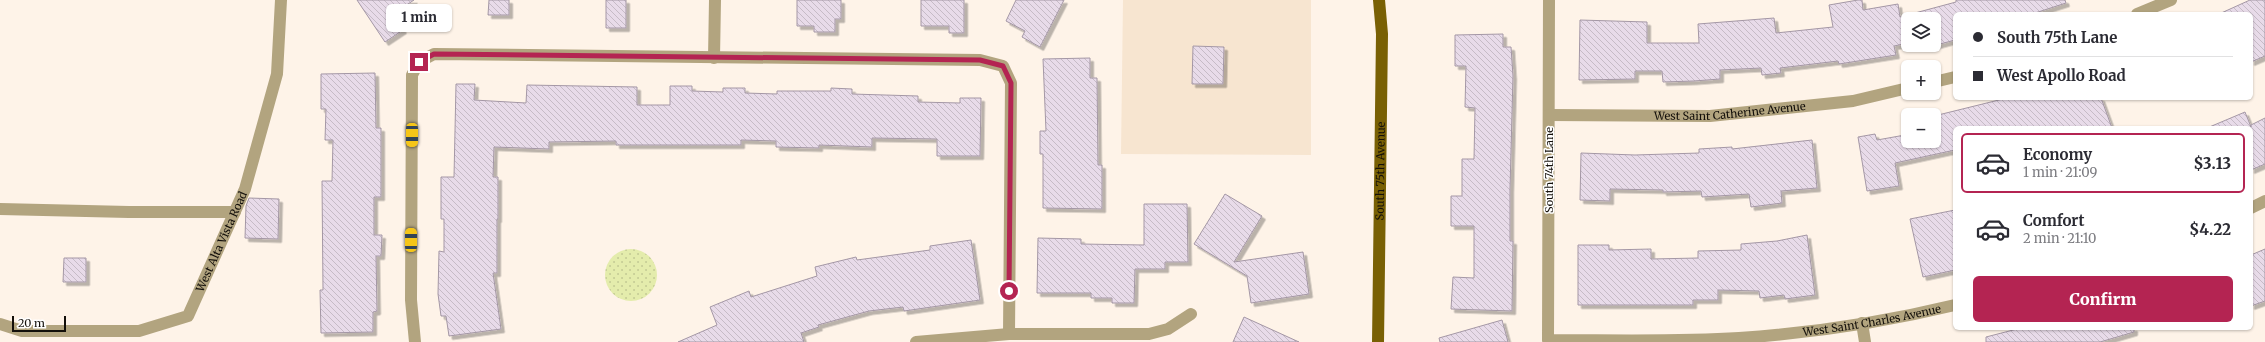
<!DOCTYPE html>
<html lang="en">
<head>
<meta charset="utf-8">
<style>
	:root { --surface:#fff; --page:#f7f7f7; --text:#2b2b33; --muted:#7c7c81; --line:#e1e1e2; --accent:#b42452 }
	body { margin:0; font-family:Merriweather,serif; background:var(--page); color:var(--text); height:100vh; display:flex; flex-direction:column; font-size:15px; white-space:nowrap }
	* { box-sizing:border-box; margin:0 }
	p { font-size:13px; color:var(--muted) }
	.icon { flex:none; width:22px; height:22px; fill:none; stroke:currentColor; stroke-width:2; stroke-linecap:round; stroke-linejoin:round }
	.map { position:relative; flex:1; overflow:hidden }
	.panel { position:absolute; left:1953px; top:126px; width:300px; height:204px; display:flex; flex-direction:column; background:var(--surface); border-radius:6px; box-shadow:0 1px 3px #0004 }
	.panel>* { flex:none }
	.guide { position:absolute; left:1953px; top:12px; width:300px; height:88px; border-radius:6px; box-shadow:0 1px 3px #0004; display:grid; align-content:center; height:88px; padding:0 20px; background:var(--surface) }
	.tools { position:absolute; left:1901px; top:12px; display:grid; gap:8px }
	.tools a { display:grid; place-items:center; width:40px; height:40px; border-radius:6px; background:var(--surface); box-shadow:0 1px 3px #0004; font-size:20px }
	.scale { position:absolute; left:12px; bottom:10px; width:54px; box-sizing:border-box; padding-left:4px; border:2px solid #130f0a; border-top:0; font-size:11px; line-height:14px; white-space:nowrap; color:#130f0a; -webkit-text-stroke:3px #fff; paint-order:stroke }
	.end { position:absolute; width:18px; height:18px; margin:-9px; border:5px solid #b42452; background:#fff; box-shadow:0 0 0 2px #fff }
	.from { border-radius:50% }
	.bubble { position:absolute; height:28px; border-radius:6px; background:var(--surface); box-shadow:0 1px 3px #0004; font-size:13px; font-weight:800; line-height:28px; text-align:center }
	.car { position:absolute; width:12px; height:24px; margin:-12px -6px; border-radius:5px; box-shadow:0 0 3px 1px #0007; background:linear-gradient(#f5c518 24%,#345 0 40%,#f5c518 0 76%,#345 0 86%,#f5c518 0) }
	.guide b { display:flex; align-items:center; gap:14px; height:38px; font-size:15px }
	.guide b+b { border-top:1px solid var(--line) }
	.guide i { width:10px; height:10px; background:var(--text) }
	ul { padding:7px 0 0; list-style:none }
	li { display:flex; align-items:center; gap:12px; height:60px; margin:0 8px 6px; padding:0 12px; border:2px solid transparent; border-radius:6px }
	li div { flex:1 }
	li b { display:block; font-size:15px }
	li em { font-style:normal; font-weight:800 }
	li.active { border-color:var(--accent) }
	li>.icon { width:36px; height:36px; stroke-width:1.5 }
	.button { display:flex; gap:8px; margin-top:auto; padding:8px 20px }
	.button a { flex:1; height:46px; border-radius:6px; background:var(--accent); color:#fff; font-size:16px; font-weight:800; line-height:46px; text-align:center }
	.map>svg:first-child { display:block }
</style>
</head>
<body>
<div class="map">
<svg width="2265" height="342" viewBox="0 0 2265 342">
	<defs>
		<pattern id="grass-dots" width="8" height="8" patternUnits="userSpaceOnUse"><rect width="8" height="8" fill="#e4ecac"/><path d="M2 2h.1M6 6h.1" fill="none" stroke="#c3c993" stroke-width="1.8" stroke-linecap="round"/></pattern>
		<pattern id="building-back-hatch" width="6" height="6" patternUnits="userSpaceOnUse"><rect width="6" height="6" fill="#e8dbe9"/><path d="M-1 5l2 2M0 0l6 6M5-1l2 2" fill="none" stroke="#c6bbc6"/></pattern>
		<filter id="shadow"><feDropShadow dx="3.5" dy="3.5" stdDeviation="0" flood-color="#0004"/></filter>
	</defs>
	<rect width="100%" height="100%" fill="#fef3e8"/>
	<path fill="#f7e5d0" d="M1123,0H1311V155L1121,154Z"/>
	<path fill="url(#grass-dots)" d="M605 275a26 26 0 1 1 52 0a26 26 0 1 1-52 0Z"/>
	<path fill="url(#building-back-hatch)" stroke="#a497a5" filter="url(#shadow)" d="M357,0H414L393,14L403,30L385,42Z
		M489,0H509V15H488Z
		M606,0H626V28H606Z
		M797,0H841V19H835V32H814V26H797Z
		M921,0H964V33H949V26H921Z
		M1016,0H1064L1040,47L1022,37L1025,31L1006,21Z
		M1858,0H1862L1863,10L1898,4L1900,17L1956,2V0H2065L2066,3L2032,14H1955V40L1929,47L1934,45V19H1908V43L1894,46L1896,55L1839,64L1838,61L1780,68L1781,73L1762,75L1761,68L1720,70V79L1694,81L1663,82L1662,71H1635V79L1579,80L1580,20L1647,22V43H1699L1698,24L1774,18L1776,33L1833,27L1829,5Z
		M2250,0H2265V56L2251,62V14H2219Z
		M1503,34V47H1511L1513,76L1510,189V241H1513L1512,311L1451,309L1453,277L1474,278V226H1451V196H1462V159H1474L1475,108L1465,107L1466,66H1455V35Z
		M1193,46L1224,47L1223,84H1192Z
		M1090,58V78H1097L1098,165H1102V209L1043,208V154H1040V131H1046L1043,59Z
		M375,73L376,128H381V197H374V235H382L381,256H376L377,311L373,312V332L321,333L320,290H323L322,181H332L333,140H325L326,109H321V74Z
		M456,84H475L474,100L526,103L527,85L637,87V105H670V86H692V91L723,92V88H745V93L777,94V91H831V88L852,89V94L918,96V102L960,103V98H981L980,156H937V139L872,138V147L819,145V148L776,147V141L741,140V145H616V141L549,142V149L494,147L493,177H498V219H497V273H493L501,329L449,336L446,316H441L438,294L439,251L444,252V219H441V177H454Z
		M2007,98H2101L2112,128H1955V150L1895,163L1899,186L1867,191L1858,137L1875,134L1877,140L1905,135L1903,126L1908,125V141H1934V116Z
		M2245,112L2251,127V125L2265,118V164L2251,170V128H2207Z
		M1812,140L1817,188L1781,191L1782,203L1751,207L1749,194L1702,197L1701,191L1663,192V190L1610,189V201L1580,200L1581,153L1635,155L1699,153V149L1732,147V149Z
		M1225,194L1262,216L1234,262L1303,252L1309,294L1251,303L1247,276L1194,244Z
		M249,198L279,199L278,239L245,238L246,206Z
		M1144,204H1187L1188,262H1165V269H1135L1134,303H1112V298H1091V293H1037L1038,238L1081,239V244L1144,245Z
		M1955,210V270L1923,277L1910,219Z
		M1807,235L1815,295L1785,299L1784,295L1760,298L1759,291L1718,290V300H1693V305H1578V245H1609V250L1651,249V259L1698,258V251L1741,250V244L1777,241Z
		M971,240L980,300L904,311L903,307L869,311L818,325L819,327L801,333L804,342H678L717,325L710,307L749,291L751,297L817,276L815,267L856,257L857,260L930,250V246Z
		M2265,249V301L2251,306V255Z
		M64,258H86V282H63Z
		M1244,317L1299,342H1233Z
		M1502,320L1508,342H1440L1439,338Z
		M2021,328H2134V332L2100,342H1986V337Z"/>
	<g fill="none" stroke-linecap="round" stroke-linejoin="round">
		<g stroke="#b2a47f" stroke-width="12">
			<path id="s1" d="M1549,0L1548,340C1611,340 1675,342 1739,338C1811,333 1885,322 1955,305"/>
			<path d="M2137,14L2171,0"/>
			<path d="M714,58L715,0"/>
			<path d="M1934,82L1955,77"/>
			<path id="s2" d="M1549,115L1710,116L1853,101L1908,88"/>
			<path d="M2251,208L2265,201"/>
			<path d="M0,209L129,212H235"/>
			<path d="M1862,323L1865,342"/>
			<path id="s3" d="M0,324L22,331H139L188,316L245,189L277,74L281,0"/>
			<path d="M415,342L411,300L412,75L419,62L434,54L980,60L1003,66L1011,83L1009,334"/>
			<path d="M916,342L1009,334H1149L1168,329L1191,314"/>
		</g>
		<path stroke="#796004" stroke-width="12" id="s4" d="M1378,342L1382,34L1379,0"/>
	</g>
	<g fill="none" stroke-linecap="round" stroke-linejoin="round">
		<path stroke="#b42452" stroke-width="5" d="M419,62L434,54L980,60L1003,66L1011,83L1009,291"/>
	</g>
	<g text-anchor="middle" stroke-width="3" stroke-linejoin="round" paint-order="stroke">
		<g font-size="11" fill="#130f0a" stroke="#fff">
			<text dy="4" stroke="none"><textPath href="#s2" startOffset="181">West Saint Catherine Avenue</textPath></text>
			<text transform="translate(1549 170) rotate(-90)" y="4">South 74th Lane</text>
			<text dy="4" stroke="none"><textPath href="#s4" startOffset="171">South 75th Avenue</textPath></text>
			<text dy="4" stroke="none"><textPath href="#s3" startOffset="273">West Alta Vista Road</textPath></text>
			<text dy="4" stroke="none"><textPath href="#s1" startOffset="665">West Saint Charles Avenue</textPath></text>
		</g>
	</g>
</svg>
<div class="tools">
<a><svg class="icon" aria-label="layers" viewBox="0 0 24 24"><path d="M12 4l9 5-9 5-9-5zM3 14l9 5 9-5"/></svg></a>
<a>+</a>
<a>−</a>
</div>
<div class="scale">20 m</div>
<i class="end from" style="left:1009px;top:291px"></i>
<i class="end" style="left:419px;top:62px"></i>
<div class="bubble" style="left:386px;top:4px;width:66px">1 min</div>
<i class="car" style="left:412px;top:135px;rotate:180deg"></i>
<i class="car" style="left:411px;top:240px;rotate:0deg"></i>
<div class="guide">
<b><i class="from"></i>South 75th Lane</b>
<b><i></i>West Apollo Road</b>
</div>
<section class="panel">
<ul>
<li class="active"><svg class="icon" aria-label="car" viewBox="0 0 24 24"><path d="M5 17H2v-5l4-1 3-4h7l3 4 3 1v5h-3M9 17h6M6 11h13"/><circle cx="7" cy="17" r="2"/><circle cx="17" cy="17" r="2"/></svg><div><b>Economy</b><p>1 min · 21:09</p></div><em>$3.13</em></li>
<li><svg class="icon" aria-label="car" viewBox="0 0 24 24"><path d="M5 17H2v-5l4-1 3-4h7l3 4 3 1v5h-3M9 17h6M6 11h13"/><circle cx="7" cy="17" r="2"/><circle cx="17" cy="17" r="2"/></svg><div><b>Comfort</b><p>2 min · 21:10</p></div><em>$4.22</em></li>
</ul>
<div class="button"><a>Confirm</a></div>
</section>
</div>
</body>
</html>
